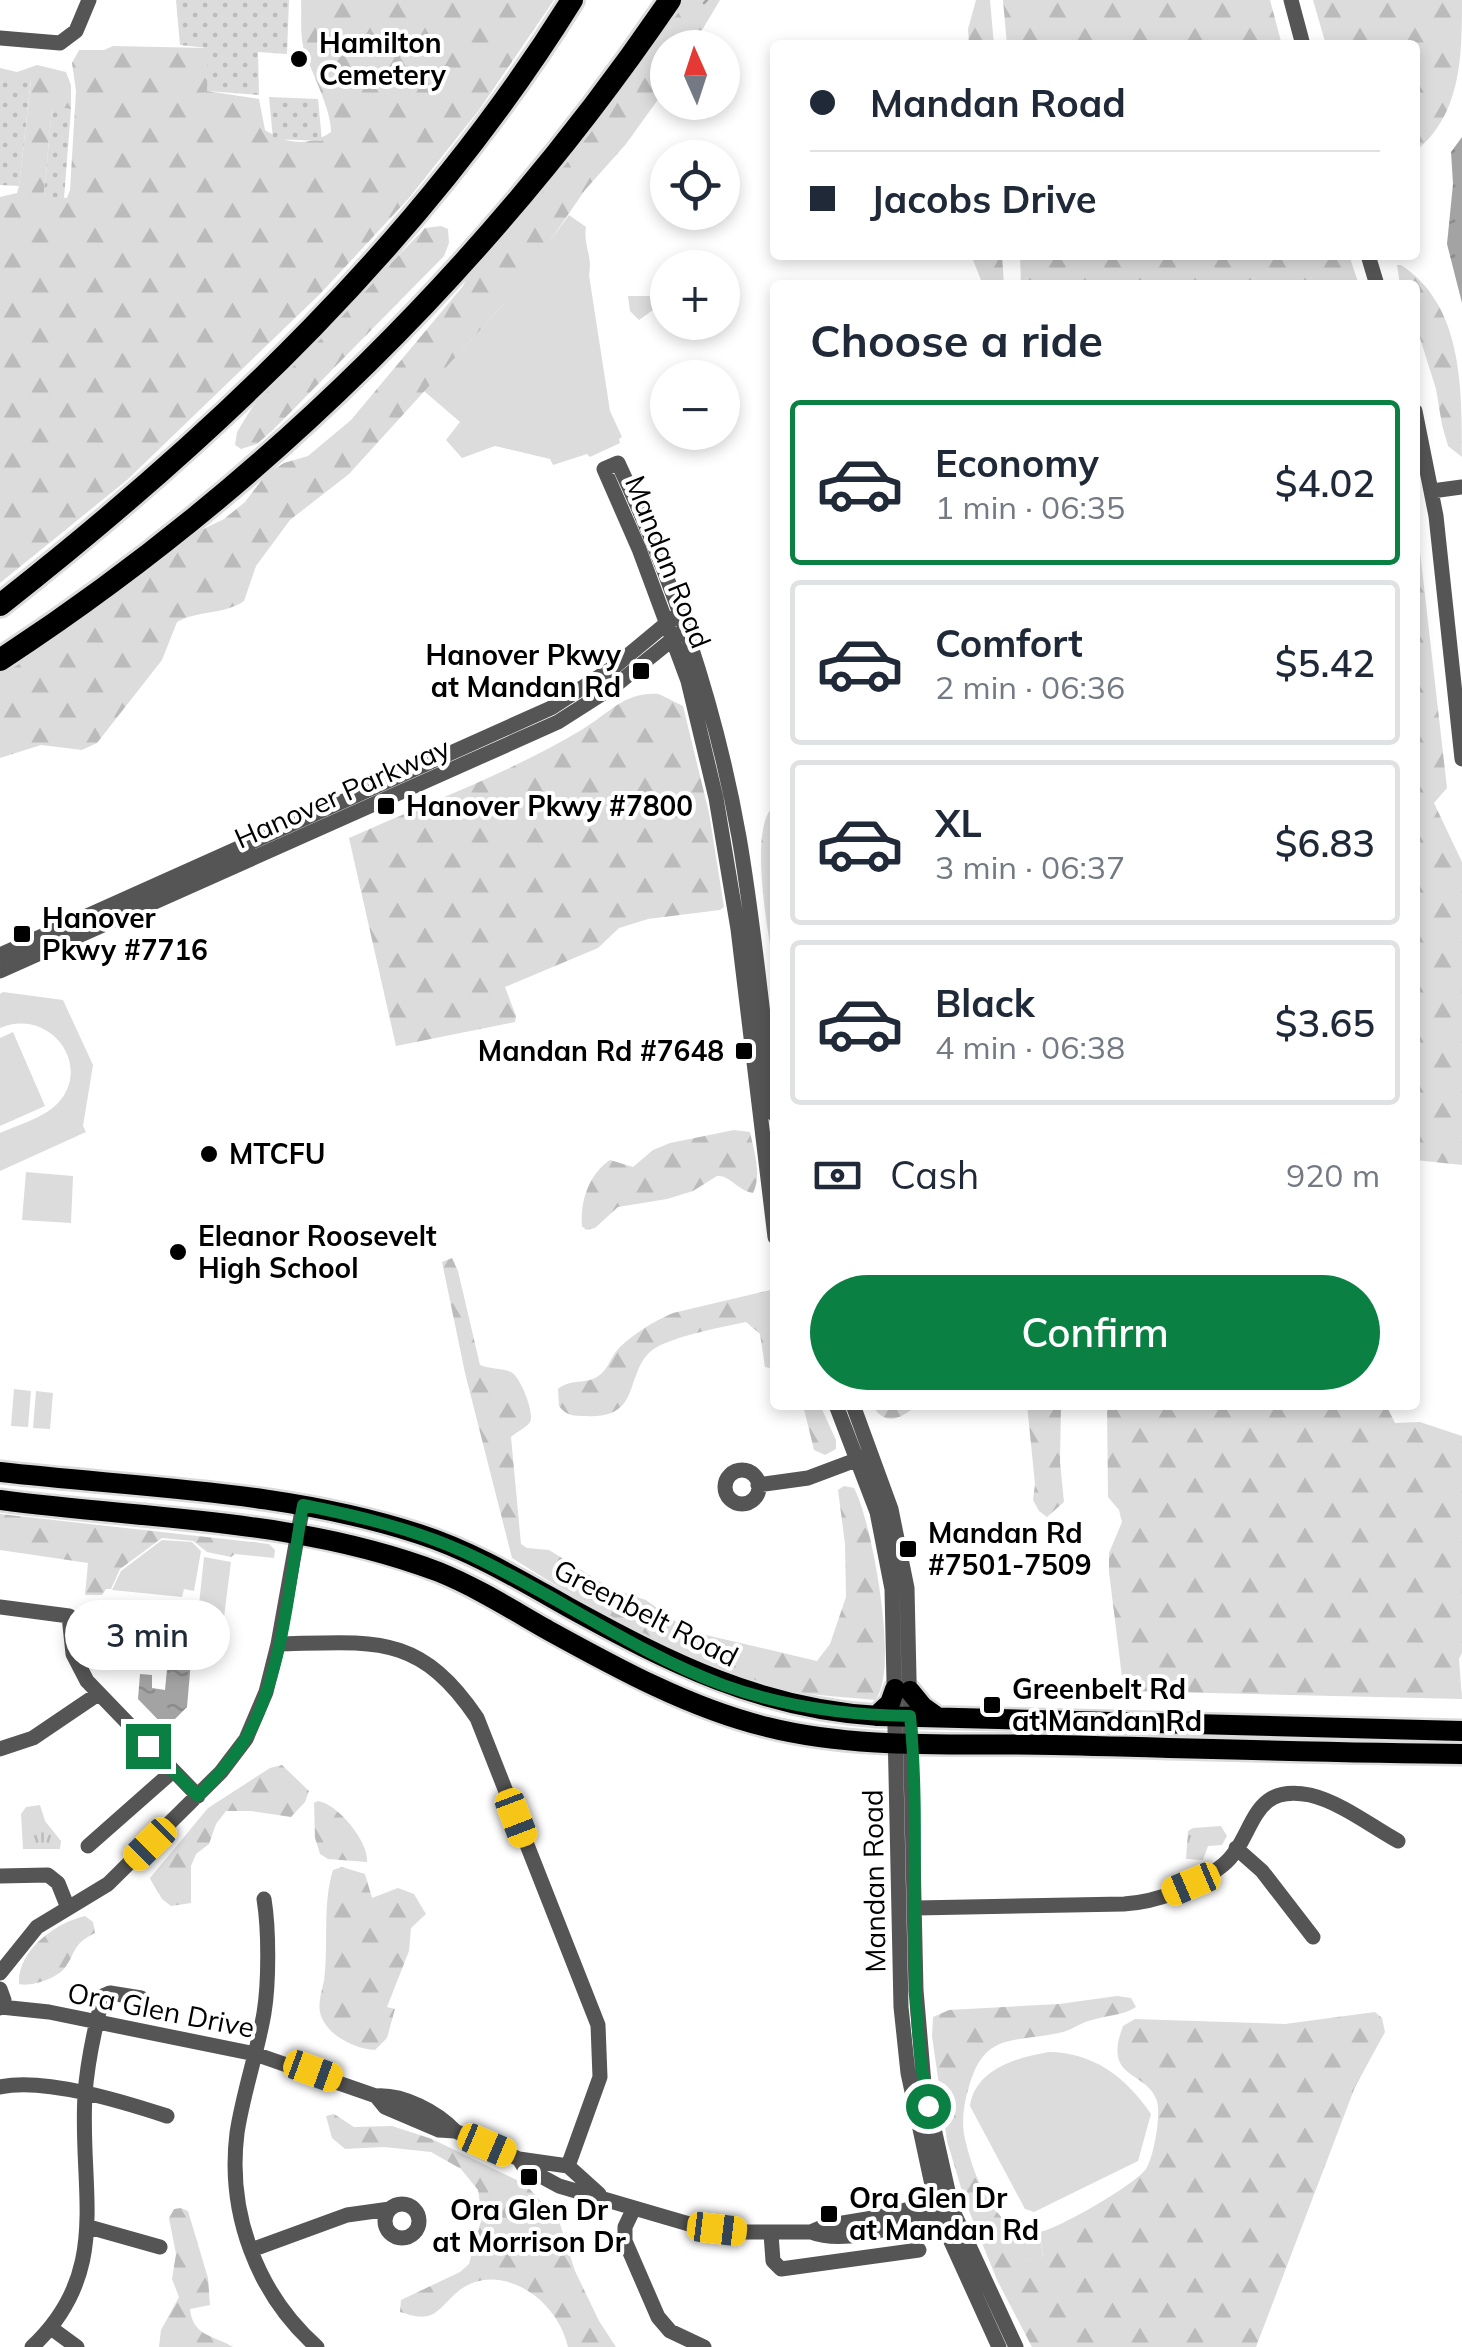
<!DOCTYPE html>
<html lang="en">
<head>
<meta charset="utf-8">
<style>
	:root { --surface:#fff; --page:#f2f2f3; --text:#1f2937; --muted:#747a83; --line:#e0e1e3; --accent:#0b8043 }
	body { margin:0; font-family:Mulish,sans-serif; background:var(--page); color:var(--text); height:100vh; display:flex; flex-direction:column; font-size:38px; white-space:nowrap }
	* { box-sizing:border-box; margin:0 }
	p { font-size:32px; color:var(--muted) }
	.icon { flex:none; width:55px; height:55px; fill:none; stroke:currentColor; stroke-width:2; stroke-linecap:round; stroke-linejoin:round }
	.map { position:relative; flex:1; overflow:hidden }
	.panel { position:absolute; left:770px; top:280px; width:650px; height:1130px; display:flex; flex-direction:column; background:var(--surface); border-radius:10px; box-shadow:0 5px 15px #0003 }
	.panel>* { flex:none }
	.hud { position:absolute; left:770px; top:40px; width:650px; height:220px; border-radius:10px; box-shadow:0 5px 15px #0003; display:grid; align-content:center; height:220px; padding:0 40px; background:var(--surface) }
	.needle { width:65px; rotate:357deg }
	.buttons { position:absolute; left:650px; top:30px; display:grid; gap:20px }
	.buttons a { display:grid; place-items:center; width:90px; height:90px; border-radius:50%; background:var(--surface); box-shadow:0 5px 15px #0003; font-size:50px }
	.end { position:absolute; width:45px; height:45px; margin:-22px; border:12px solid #0b8043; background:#fff; box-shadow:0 0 0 5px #fff }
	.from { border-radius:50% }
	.bubble { position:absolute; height:70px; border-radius:35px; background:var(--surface); box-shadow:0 5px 15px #0003; font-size:32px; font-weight:600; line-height:70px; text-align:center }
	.car { position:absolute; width:30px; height:60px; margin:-30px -15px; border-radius:12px; box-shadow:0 0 8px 2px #0007; background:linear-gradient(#f5c518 24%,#345 0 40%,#f5c518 0 76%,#345 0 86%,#f5c518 0) }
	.hud b { display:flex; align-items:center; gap:35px; height:95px; font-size:38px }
	.hud b+b { border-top:2px solid var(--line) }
	.hud i { width:25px; height:25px; background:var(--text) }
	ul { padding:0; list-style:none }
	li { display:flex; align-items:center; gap:30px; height:165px; margin:0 20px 15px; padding:0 20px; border:5px solid var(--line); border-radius:10px }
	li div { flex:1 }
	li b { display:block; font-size:38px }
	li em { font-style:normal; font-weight:600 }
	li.active { border-color:var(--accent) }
	li>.icon { width:90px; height:90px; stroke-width:1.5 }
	h2 { padding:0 40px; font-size:45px; line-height:120px }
	.pay { display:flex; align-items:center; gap:25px; height:110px; padding:0 40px; font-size:38px }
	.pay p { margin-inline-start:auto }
	.button { display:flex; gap:20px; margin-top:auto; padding:20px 40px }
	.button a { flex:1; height:115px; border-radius:60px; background:var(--accent); color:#fff; font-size:40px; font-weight:600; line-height:115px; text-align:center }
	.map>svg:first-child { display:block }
</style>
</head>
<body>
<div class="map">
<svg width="1462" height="2347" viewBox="0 0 1462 2347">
	<defs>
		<pattern id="forest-firs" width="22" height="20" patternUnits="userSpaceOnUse" patternTransform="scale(2.5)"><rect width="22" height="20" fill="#dcdcdc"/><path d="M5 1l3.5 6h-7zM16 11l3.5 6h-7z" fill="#bbb"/></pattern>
		<pattern id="park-tufts" width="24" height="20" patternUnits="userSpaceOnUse" patternTransform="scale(2.5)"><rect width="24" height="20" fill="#dcdcdc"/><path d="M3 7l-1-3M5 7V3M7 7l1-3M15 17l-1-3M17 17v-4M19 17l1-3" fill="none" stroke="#bbb"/></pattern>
		<pattern id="garden-dots" width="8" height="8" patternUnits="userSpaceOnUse" patternTransform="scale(2.5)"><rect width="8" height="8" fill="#dcdcdc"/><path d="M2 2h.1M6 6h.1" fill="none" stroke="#bbb" stroke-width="1.8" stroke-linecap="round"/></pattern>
		<pattern id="water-ripples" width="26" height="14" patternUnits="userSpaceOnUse" patternTransform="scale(2.5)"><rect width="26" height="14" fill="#a3a3a3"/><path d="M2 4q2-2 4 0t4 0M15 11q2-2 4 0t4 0" fill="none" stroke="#8b8b8b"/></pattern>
	</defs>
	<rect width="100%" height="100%" fill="#fff"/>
	<path fill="#dcdcdc" d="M569,215L586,227C583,246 593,255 589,275L610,411L622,437L619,439L620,443L590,457L587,454L553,465L550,459L495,446L462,458L446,440L460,422L424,391L501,307Z
		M3,992L63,1000L93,1065L83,1126L86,1132L0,1171V1133C18,1125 43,1118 57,1104C94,1066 50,1007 0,1028V994Z
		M13,1032L45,1106L0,1126V1038Z
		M26,1172L73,1176L71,1223L22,1220Z
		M14,1389L31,1391L28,1427L11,1426Z
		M36,1391L53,1393L50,1429L33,1428Z
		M162,1540L192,1542L201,1551L194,1591L184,1589L182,1597L112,1590L121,1571Z
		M204,1557L231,1562L224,1617L198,1614Z
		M111,1606L128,1608L125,1644L108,1643Z
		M135,1608L152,1610L148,1647L131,1645Z
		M1049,2052C1093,2052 1127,2078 1151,2114L1138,2161L1034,2212L1025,2209L970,2106C975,2069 1018,2057 1049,2052Z
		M1040,2232L1043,2259L1024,2260L1021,2233Z"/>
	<path fill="url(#forest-firs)" d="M301,0H554L479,110L409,198L320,294L127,480L0,583V197L17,193L19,186L31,80L0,83V68L17,72L37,65L66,72L71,85V109L52,108L44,195L67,198L70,190L76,91L72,63L79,50H104L113,46L207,48V91L259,99L265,130C287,144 309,147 331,132C332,113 313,74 306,56C299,38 302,19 301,0Z
		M670,0H720L692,47L668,48L667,87L626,144L585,190L530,270L501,307L349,474L290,520L256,566L244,601C224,615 198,610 177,622L162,660L97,743L82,750L41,745L0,758V660L134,563L224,519L245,502L267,473L284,463L308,456L351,420L463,286L487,239Z
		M976,0H990L994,45H969L968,29Z
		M1003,0H1270L1282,45H1007Z
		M1313,0H1462C1462,54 1462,113 1417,150L1415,45H1326Z
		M441,226L448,229L449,243L444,256L274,429L257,444L241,449L235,445L237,432L253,406L425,228Z
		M971,255H1002L1004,285H983Z
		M1020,255H1349L1359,285H1021Z
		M1397,265H1401C1462,305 1462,384 1462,457L1448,446L1442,425L1436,389L1415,322V285H1400Z
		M1415,508L1447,788L1434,803L1462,862V1165L1415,1160Z
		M659,694L683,706L709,813L724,907L720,910L648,919L619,928L598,948L505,987L516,1016L515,1022L396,1046L349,838C427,803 510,773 583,729C611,712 624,692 659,694Z
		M775,805V974C770,941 746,826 775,805Z
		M734,1130L750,1132C754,1151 762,1175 753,1193C737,1190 730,1175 717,1176L693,1191L667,1199L618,1207L595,1228L586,1230L582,1226C580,1201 589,1174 610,1160L633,1167L653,1150L670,1143Z
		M452,1258L458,1271L480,1365C489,1369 502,1368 511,1372C520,1376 535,1413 530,1422C526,1428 516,1432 511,1437L521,1544L527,1548L549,1550L610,1588L646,1600L682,1626L706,1635L817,1661L830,1644L846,1597L845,1544L838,1490L844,1486L854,1488C872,1521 900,1674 875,1700C847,1697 818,1696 790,1691C700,1674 590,1607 512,1558L465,1373L442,1262Z
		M775,1289V1369L765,1367L760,1334L746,1322C721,1327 686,1334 663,1344C619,1362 649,1420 586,1416C574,1416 566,1416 559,1406L558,1389C570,1379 583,1384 595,1378C608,1372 610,1357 620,1347C635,1333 654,1321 673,1313Z
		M803,1405H820L836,1440V1449L825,1455L814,1450Z
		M872,1405H917C901,1419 885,1427 872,1405Z
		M1027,1405H1061L1060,1462L1064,1502L1047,1517L1039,1511L1033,1500L1035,1484Z
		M1107,1405H1386L1395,1423L1420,1422L1462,1436V1653L1459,1659L1462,1699L1129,1691L1123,1685L1109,1572V1553L1122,1522L1119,1510L1108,1497Z
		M0,1514L269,1544L275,1550L274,1558L235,1554L231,1557L207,1552L193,1541L162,1538L120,1569L111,1589H106L102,1595H85L88,1563L0,1550Z
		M282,1765L309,1791L305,1802L291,1817L251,1811H226L216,1824L209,1844L196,1854L191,1866V1903L171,1906L162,1899L150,1878L208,1808L270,1768Z
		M318,1801C338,1804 369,1842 367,1862L328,1859L320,1854L315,1838L314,1803Z
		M342,1867L365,1874L372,1898L398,1888L414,1894L426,1914L411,1928L409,1951L387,2007L395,2009L387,2038L375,2050C355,2049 325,2035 320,2012C318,2003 322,1989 324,1981C329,1944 322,1905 333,1870Z
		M85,1916L93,1922L95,1933C71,1945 77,1952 64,1969C55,1979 30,1987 19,1984C17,1951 55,1923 85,1916Z
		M1117,1996L1131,1998L1136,2007C1122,2016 1107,2015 1092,2020C1082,2022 1073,2029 1063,2032C1012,2044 984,2030 968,2090C963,2107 961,2126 966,2143C975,2179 989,2213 1021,2233L1025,2260L1043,2258L1040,2232C1060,2228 1134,2185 1146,2169C1154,2157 1161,2115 1157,2101C1146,2069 1102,2081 1123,2026L1135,2019L1285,2024L1375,2012L1382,2018L1385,2032L1355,2087L1256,2347H1032L997,2280L965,2201L947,2141L932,2036L933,2017L949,2010L1059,2004Z
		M334,2114L354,2127L392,2126L432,2139L525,2184L559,2221L575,2271L599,2321L616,2347H568C563,2326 551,2308 534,2295C509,2277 479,2272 455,2294C447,2301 440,2311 431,2315C421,2319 410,2315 400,2312L401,2300L460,2272L469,2264L482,2217L478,2190L461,2169L431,2152L384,2147L345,2149L332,2138L326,2116Z
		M181,2208L188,2211L208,2278L210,2305L190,2309C193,2337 214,2335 233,2347H159L161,2330L179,2297L172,2279L176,2254L169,2218L174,2209Z"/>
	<path fill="url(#park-tufts)" d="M628,296H659L660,305L639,320L630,311Z
		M40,1805L45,1821L61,1841L60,1849H23L21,1814L26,1807Z
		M1221,1826L1227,1836L1222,1845L1208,1846L1203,1860L1186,1859L1188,1831L1193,1828Z"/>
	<path fill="url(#garden-dots)" d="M176,0H289L287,54L258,52L259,95L207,91V48L180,45Z
		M19,78L31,79L19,186L0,185V83Z
		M269,97L318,99L322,141L273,139Z
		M52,107L71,109L64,198L44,196Z"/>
	<path fill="url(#water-ripples)" d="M1462,137V303L1447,244L1453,184L1451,152Z
		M168,1659L191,1661L187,1707L166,1728L138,1699L140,1674L152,1675V1688L165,1690Z"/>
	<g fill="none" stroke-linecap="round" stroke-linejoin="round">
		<path stroke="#a3a3a3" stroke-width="2.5" d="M704,3L707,0"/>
		<g stroke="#dbdbdb" stroke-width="25">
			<path id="major" d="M0,1472C139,1488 285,1490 419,1534C472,1551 520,1580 568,1607C670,1663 761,1709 879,1716L1462,1731
				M0,1500C149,1520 297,1518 439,1572C476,1587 511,1609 546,1629C615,1667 689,1708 767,1727C858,1750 960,1743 1053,1745C1190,1748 1326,1753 1462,1754
				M910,1691L923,1707L937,1717
				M876,1716L890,1703L895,1689"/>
		</g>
		<g stroke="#dbdbdb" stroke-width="28">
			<path id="highway" d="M0,605C219,433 424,238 572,0
				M0,660C263,488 493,260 670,0"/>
		</g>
		<path stroke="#555" stroke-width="15" d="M1291,0L1303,45
			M0,38L60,43L76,31L89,0
			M1368,255L1377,285
			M1415,411L1436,516L1462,759
			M1432,491L1462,487
			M0,955L551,708L614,667L673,618
			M0,971L558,722L616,685L679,634
			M775,1115C763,1023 755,929 739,837C716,707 674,582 618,463L604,469L639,549L688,681L716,798L738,929L775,1237
			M836,1405L877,1512L892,1589L901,2007L908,2073L938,2213L999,2347
			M853,1405L891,1509L907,1588L916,1990L924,2084L952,2209L1016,2347
			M725 1487a17 17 0 1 1 34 0a17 17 0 1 1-34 0Z
			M758,1485L808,1478L864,1457
			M0,1607L69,1616L73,1654L87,1681L198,1796
			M278,1644C373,1642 419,1632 477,1718L598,2025L600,2077L568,2166
			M0,1749L33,1738L98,1694
			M88,1846L173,1771
			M1236,1848L1262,1871L1313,1937
			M0,1876L48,1875L58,1883L68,1908
			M264,1899C269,1929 269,1983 264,2013C257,2054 243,2093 237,2133C227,2213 257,2294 317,2347
			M916,1908L1124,1904C1157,1902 1197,1887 1223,1865C1256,1838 1248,1782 1310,1795C1340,1802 1371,1826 1398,1841
			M0,1973L37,1927L108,1884L221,1772L246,1739L266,1692L278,1644L303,1505
			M0,1989L4,2000L0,2008
			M1,2007L49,2012L255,2054L376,2096C403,2094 437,2112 455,2131
			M0,2087C44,2077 124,2102 167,2116
			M376,2096L385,2107L439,2130L455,2131L519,2159L568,2166L599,2194
			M519,2159L524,2167L559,2186L689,2224L744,2232H811L825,2226L879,2217L944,2200
			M385 2221a17 17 0 1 1 34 0a17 17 0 1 1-34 0Z
			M634,2208L625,2227V2241L658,2317L670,2331L704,2347
			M89,2227L160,2247
			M811,2232C847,2246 897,2225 933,2214
			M771,2234L773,2261L781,2269L919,2250
			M251,2250L347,2215L390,2209
			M51,2328L77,2347
			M32,2347C113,2271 79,2191 85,2095C87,2063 95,2027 103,1996L110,1993L141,1998"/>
		<use href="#major" stroke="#000" stroke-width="20"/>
		<use href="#highway" stroke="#000" stroke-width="22"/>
	</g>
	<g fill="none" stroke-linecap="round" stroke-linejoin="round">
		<path stroke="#0b8043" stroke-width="12" d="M148,1746L198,1796C219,1774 241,1751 254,1723C285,1657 290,1577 303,1505C358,1516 413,1529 464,1552C552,1592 632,1651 723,1685C784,1707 846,1715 910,1716C923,1846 903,1978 928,2106"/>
	</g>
	<g fill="#000" stroke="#fff" stroke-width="4">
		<circle cx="299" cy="59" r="10"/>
		<rect x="631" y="661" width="20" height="20" rx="5"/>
		<rect x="376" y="796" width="20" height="20" rx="5"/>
		<rect x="12" y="924" width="20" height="20" rx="5"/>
		<rect x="734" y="1041" width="20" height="20" rx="5"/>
		<circle cx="209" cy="1154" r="10"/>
		<circle cx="178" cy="1252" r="10"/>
		<rect x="898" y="1539" width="20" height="20" rx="5"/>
		<rect x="982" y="1695" width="20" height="20" rx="5"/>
		<rect x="519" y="2167" width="20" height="20" rx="5"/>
		<rect x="819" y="2204" width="20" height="20" rx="5"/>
	</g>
	<g text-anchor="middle" stroke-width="8" stroke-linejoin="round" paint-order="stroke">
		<g font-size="28" font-weight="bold" fill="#000" stroke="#fff" text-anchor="start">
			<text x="319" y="53">Hamilton<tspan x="319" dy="32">Cemetery</tspan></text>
			<text x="621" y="665" text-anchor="end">Hanover Pkwy<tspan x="621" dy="32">at Mandan Rd</tspan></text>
			<text x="406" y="816">Hanover Pkwy #7800</text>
			<text x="42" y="928">Hanover<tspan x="42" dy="32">Pkwy #7716</tspan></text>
			<text x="724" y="1061" text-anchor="end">Mandan Rd #7648</text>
			<text x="229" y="1164">MTCFU</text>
			<text x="198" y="1246">Eleanor Roosevelt<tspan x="198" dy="32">High School</tspan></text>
			<text x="928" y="1543">Mandan Rd<tspan x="928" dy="32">#7501-7509</tspan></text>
			<text x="1012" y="1699">Greenbelt Rd<tspan x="1012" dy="32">at Mandan Rd</tspan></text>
			<text x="849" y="2208">Ora Glen Dr<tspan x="849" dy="32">at Mandan Rd</tspan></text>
			<text x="529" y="2220" text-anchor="middle">Ora Glen Dr<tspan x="529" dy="32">at Morrison Dr</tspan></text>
		</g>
		<g font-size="28" fill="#000" stroke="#fff">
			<text transform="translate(668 562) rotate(68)" y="10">Mandan Road</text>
			<text transform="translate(342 793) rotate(-24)" y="10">Hanover Parkway</text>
			<text transform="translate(646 1613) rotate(27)" y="10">Greenbelt Road</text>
			<text transform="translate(874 1881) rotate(-91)" y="10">Mandan Road</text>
			<text transform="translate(161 2010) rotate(11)" y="10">Ora Glen Drive</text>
		</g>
	</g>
</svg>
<div class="buttons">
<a><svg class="needle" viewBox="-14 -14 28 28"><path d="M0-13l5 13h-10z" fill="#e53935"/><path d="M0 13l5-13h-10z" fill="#747a83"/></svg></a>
<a><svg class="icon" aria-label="locate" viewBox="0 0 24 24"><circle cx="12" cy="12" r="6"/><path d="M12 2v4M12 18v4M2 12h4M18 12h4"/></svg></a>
<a>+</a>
<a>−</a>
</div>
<i class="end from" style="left:928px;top:2106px"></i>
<i class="end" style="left:148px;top:1746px"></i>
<div class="bubble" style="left:65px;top:1600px;width:165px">3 min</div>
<i class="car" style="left:516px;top:1818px;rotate:159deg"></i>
<i class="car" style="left:150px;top:1844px;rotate:225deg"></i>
<i class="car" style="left:1191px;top:1884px;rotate:247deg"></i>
<i class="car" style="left:313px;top:2071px;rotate:110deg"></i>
<i class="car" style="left:487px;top:2145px;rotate:113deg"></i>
<i class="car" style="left:717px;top:2229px;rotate:97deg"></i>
<div class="hud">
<b><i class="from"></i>Mandan Road</b>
<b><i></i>Jacobs Drive</b>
</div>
<section class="panel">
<h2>Choose a ride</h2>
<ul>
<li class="active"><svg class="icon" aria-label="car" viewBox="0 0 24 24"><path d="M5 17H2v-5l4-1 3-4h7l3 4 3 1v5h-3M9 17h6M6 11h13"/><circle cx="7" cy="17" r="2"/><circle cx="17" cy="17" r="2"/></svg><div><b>Economy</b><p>1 min · 06:35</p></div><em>$4.02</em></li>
<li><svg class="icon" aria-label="car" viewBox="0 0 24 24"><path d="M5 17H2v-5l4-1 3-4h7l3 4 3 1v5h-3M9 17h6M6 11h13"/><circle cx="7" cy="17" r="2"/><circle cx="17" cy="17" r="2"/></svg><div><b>Comfort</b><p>2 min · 06:36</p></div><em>$5.42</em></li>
<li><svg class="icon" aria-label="car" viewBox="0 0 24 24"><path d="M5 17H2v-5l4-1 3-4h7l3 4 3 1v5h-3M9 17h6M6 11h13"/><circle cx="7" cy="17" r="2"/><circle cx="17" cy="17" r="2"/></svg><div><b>XL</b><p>3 min · 06:37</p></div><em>$6.83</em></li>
<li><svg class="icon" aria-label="car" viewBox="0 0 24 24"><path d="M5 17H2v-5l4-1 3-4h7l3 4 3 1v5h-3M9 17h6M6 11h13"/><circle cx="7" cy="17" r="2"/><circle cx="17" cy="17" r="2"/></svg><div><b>Black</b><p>4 min · 06:38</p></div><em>$3.65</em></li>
</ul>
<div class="pay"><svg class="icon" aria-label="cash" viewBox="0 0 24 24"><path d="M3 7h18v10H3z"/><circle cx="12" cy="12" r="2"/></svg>Cash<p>920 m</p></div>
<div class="button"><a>Confirm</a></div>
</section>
</div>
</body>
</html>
